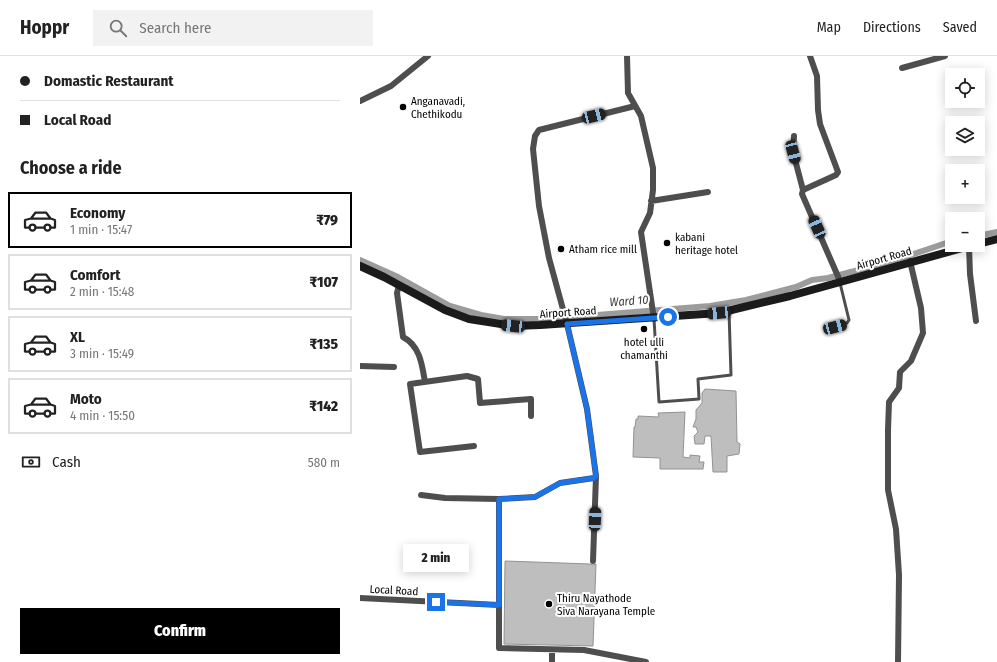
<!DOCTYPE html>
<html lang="en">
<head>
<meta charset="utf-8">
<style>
	:root { --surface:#fff; --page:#f2f2f2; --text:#222; --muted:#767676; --line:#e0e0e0; --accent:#000 }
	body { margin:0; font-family:"Fira Sans Condensed",sans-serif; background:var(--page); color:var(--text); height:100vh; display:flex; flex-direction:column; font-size:15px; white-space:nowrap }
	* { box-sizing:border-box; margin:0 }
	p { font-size:13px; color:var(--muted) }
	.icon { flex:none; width:22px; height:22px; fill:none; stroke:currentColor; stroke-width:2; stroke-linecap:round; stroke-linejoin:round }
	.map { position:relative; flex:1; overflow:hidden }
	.drawer { display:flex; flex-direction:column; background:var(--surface); width:360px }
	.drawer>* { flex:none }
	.banner { display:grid; align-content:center; height:88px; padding:0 20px; background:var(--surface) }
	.fabs { position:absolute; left:585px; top:12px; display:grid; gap:8px }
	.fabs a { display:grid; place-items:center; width:40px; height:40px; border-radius:0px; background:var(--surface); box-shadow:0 2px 10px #0003; font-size:20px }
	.end { position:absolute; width:18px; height:18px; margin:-9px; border:5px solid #1a73e8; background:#fff; box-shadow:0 0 0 2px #fff }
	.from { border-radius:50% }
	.bubble { position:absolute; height:28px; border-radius:0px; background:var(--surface); box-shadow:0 2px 10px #0003; font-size:13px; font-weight:800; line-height:28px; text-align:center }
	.car { position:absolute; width:12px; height:24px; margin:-12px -6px; border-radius:5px; box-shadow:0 0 3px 1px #0007; background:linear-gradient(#222 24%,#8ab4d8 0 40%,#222 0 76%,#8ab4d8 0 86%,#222 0) }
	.banner b { display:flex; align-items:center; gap:14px; height:38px; font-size:15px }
	.banner b+b { border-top:1px solid var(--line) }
	.banner i { width:10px; height:10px; background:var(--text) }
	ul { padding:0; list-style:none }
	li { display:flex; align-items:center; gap:12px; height:56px; margin:0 8px 6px; padding:0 12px; border:2px solid var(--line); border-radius:0px }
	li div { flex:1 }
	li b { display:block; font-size:15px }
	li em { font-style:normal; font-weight:800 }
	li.current { border-color:var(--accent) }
	li>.icon { width:36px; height:36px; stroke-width:1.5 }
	h2 { padding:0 20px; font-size:18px; line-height:48px }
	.pay { display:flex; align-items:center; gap:10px; height:44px; padding:0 20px; font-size:15px }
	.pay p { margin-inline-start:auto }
	.cta { display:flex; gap:8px; margin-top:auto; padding:8px 20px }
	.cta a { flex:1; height:46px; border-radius:0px; background:var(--accent); color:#fff; font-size:16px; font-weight:800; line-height:46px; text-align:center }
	header { display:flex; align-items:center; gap:24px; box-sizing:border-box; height:56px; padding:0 20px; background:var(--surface); border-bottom:1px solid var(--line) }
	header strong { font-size:19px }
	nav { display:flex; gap:22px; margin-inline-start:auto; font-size:14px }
	.search { width:280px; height:36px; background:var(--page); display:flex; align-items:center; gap:10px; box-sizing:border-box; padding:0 14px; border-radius:0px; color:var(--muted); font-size:15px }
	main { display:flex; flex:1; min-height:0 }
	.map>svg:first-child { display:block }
</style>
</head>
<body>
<header>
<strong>Hoppr</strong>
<div class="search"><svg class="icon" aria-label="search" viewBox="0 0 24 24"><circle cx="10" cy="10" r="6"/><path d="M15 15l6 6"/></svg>Search here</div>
<nav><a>Map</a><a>Directions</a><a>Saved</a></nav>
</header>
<main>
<section class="drawer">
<div class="banner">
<b><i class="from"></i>Domastic Restaurant</b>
<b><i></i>Local Road</b>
</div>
<h2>Choose a ride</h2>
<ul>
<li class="current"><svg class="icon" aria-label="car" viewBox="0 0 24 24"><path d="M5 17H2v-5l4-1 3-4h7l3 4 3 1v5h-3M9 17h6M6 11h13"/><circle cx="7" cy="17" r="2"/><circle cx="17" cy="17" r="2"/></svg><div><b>Economy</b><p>1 min · 15:47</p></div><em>₹79</em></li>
<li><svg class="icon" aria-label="car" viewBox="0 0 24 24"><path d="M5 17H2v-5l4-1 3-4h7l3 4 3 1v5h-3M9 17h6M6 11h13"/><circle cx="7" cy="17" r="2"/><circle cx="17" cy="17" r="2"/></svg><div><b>Comfort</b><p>2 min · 15:48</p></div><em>₹107</em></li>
<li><svg class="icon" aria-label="car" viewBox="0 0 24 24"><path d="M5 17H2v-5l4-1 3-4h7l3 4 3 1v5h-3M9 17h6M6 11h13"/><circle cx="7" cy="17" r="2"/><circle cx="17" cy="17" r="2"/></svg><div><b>XL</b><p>3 min · 15:49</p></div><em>₹135</em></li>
<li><svg class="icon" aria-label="car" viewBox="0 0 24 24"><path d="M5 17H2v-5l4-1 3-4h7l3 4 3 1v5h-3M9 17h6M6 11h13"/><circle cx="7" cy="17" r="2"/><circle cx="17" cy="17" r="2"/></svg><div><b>Moto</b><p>4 min · 15:50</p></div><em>₹142</em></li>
</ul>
<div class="pay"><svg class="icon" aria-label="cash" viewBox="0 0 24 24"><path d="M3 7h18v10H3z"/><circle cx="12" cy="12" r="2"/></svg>Cash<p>580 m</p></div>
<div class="cta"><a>Confirm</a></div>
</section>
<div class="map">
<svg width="637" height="606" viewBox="0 0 637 606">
	<rect width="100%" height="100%" fill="#fff"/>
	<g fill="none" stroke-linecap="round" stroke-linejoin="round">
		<path stroke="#9c9c9c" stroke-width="6" d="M618,180L637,176
			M0,204L38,221L90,250L121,259L144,263H187L350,250L386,244L436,231L452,224L468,222L533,205L592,185"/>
	</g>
	<path fill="#bebebe" stroke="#929292" d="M345,333L376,335L377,386L380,388L379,398L367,400V416H353L351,380H345L344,388H335L334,380L338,376L336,371H333L336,363V354L342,347V337Z
		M325,356L323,401L330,402V399L340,400L339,406H344L343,413H300V402L273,401L274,371H275L276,363H278V360L299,361L298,357Z
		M145,505L230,508L233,509L236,508L233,590L144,588Z"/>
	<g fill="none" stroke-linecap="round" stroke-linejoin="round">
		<path stroke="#4e4e4e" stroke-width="3" d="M294,263L299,346L339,343L338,323L371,319L369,255
			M475,271L487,267L489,264L480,227"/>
		<path stroke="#4e4e4e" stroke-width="6" d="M267,0L268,37L281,60L293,112V134L290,157L281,176L294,263
			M450,0L457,20L458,54L460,68L478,116L476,119L443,134L442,138L480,225
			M542,12L585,0
			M0,45L31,30L68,0
			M275,50L179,74L175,80L173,93L179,150L189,202L207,268L227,353L236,420L234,422L200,427L175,441L139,443V592L224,594L286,606
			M434,80L433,96L443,134
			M291,145L348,136
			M609,190L610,218L616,265
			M39,229L37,237L43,281C60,290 62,308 65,326
			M0,310L34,311
			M114,390L60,396L50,328L107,320L118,323L120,347L171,343V360
			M61,439L85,442L139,443
			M233,505L236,420
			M0,542L139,549
			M192,606V594
			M538,606L539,519L536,473L528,434V374L529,346L539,332L540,316L551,305L563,277L561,252L550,205"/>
		<path stroke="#1b1b1b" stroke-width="8" d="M618,188L637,183
			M0,210L24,221L85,254L109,263L153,270L180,269L359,257L430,240L613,189"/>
	</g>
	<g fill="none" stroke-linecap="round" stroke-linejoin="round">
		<path stroke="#1a73e8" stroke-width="5" d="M76,546L139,549V443L175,441L200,427L234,422L236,420L227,353L207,268L308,261"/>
	</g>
	<g fill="#000" stroke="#fff" stroke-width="1.5">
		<circle cx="43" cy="51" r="4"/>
		<circle cx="307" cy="187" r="4"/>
		<circle cx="201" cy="193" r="4"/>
		<circle cx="284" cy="273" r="4"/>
		<circle cx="189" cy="548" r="4"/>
	</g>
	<g text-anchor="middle" stroke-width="4" stroke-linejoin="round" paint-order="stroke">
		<g font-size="11" fill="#000" stroke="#fff" text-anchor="start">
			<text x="51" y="49">Anganavadi,<tspan x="51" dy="13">Chethikodu</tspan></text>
			<text x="315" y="185">kabani<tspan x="315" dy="13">heritage hotel</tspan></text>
			<text x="209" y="197">Atham rice mill</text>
			<text x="284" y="290" text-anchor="middle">hotel ulli<tspan x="284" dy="13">chamanthi</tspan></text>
			<text x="197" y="546">Thiru Nayathode<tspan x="197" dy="13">Siva Narayana Temple</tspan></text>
		</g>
		<g font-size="11" fill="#000" stroke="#fff">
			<text transform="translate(524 202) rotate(-16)" y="4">Airport Road</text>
			<text transform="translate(208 256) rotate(-4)" y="4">Airport Road</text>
			<text transform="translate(34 534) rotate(3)" y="4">Local Road</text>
		</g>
		<g font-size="12" font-style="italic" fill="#3d3d3d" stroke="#fff">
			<text transform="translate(269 245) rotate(-4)" y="4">Ward 10</text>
		</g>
	</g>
</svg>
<div class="fabs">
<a><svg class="icon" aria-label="locate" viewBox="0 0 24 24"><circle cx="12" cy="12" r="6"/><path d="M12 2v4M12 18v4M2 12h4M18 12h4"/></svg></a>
<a><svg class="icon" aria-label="layers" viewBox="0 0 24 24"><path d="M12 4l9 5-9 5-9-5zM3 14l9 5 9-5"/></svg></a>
<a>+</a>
<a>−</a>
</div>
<i class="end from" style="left:308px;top:261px"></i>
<i class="end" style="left:76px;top:546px"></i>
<div class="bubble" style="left:43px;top:488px;width:66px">2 min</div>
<i class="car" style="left:234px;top:60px;rotate:76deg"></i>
<i class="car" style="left:433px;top:96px;rotate:165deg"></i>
<i class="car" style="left:457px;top:171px;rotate:336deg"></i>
<i class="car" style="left:359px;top:257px;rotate:265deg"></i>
<i class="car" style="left:153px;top:270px;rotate:276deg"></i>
<i class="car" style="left:475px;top:271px;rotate:75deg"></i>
<i class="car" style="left:235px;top:463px;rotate:2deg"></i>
</div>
</main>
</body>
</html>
